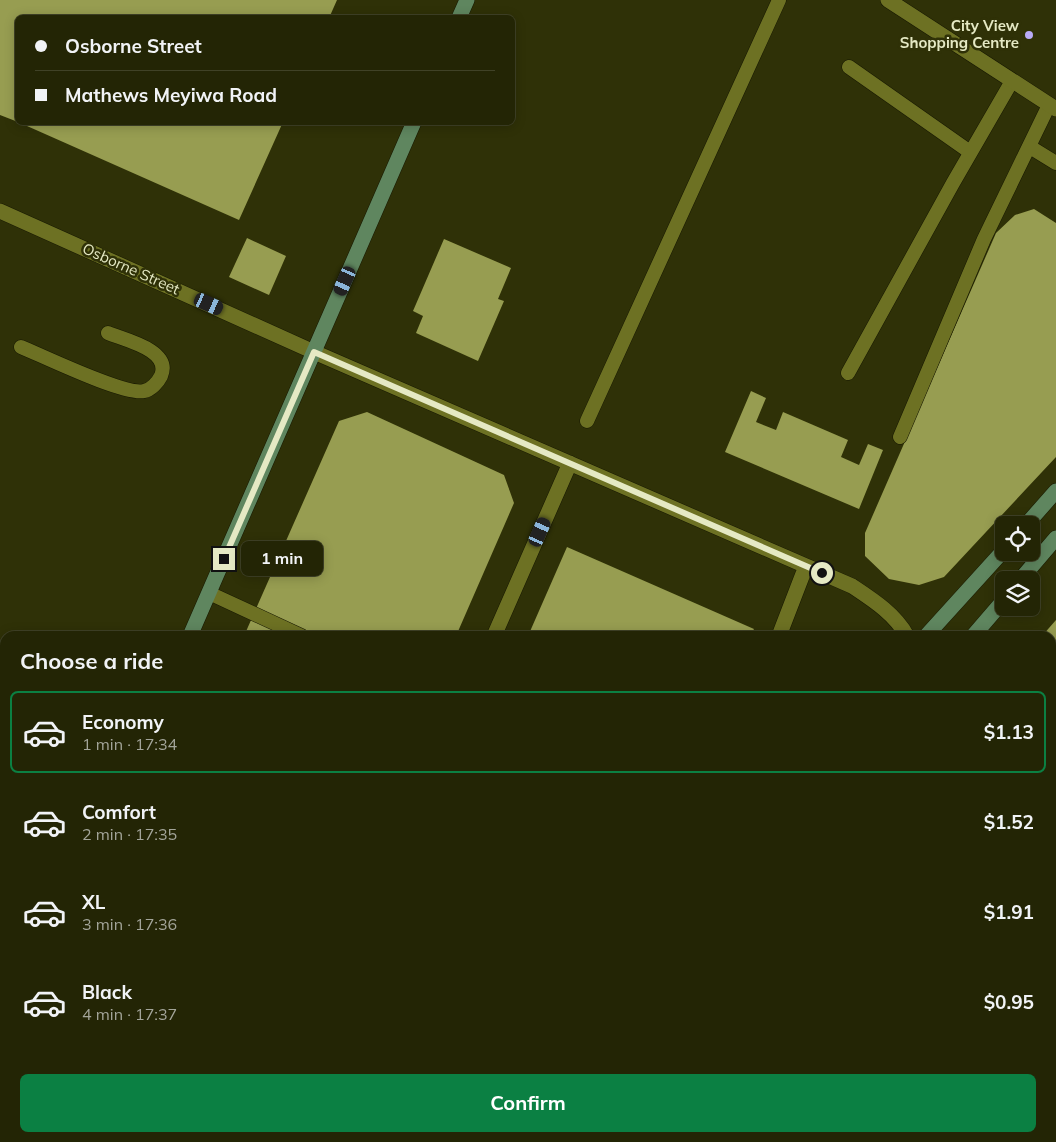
<!DOCTYPE html>
<html lang="en">
<head>
<meta charset="utf-8">
<style>
	:root { --surface:#232505; --page:#2f3113; --text:#f1f3f6; --muted:#a3a59a; --line:#404227; --accent:#0b8043 }
	body { margin:0; font-family:Mulish,sans-serif; background:var(--page); color:var(--text); height:100vh; display:flex; flex-direction:column; font-size:19px; white-space:nowrap }
	* { box-sizing:border-box; margin:0 }
	p { font-size:16px; color:var(--muted) }
	.icon { flex:none; width:28px; height:28px; fill:none; stroke:currentColor; stroke-width:2; stroke-linecap:round; stroke-linejoin:round }
	.map { position:relative; flex:1; overflow:hidden }
	.details { position:absolute; left:0px; top:631px; width:1056px; height:511px; display:flex; flex-direction:column; background:var(--surface); border-radius:15px 15px 0 0; box-shadow:0 2px 12px #0003,0 0 0 1px var(--line) }
	.details>* { flex:none }
	.hud { position:absolute; left:15px; top:15px; width:500px; height:110px; border-radius:8px; box-shadow:0 2px 12px #0003,0 0 0 1px var(--line); display:grid; align-content:center; height:110px; padding:0 20px; background:var(--surface) }
	.tools { position:absolute; left:995px; top:516px; display:grid; gap:10px }
	.tools a { display:grid; place-items:center; width:45px; height:45px; border-radius:8px; background:var(--surface); box-shadow:0 2px 12px #0003,0 0 0 1px var(--line); font-size:25px }
	.end { position:absolute; width:22px; height:22px; margin:-11px; border:6px solid #e5e9c4; background:#111; box-shadow:0 0 0 2px #111 }
	.from { border-radius:50% }
	.bubble { position:absolute; height:35px; border-radius:8px; background:var(--surface); box-shadow:0 2px 12px #0003,0 0 0 1px var(--line); font-size:16px; font-weight:700; line-height:35px; text-align:center }
	.car { position:absolute; width:15px; height:30px; margin:-15px -8px; border-radius:6px; box-shadow:0 0 4px 1px #0007; background:linear-gradient(#222 24%,#8ab4d8 0 40%,#222 0 76%,#8ab4d8 0 86%,#222 0) }
	.hud b { display:flex; align-items:center; gap:18px; height:48px; font-size:19px }
	.hud b+b { border-top:1px solid var(--line) }
	.hud i { width:12px; height:12px; background:var(--text) }
	ul { padding:0; list-style:none }
	li { display:flex; align-items:center; gap:15px; height:82px; margin:0 10px 8px; padding:0 10px; border:2px solid transparent; border-radius:8px }
	li div { flex:1 }
	li b { display:block; font-size:19px }
	li em { font-style:normal; font-weight:700 }
	li.active { border-color:var(--accent) }
	li>.icon { width:45px; height:45px; stroke-width:1.5 }
	h2 { padding:0 20px; font-size:22px; line-height:60px }
	.button { display:flex; gap:10px; margin-top:auto; padding:10px 20px }
	.button a { flex:1; height:58px; border-radius:8px; background:var(--accent); color:#fff; font-size:20px; font-weight:700; line-height:58px; text-align:center }
	.map>svg:first-child { display:block }
</style>
</head>
<body>
<div class="map">
<svg width="1056" height="1142" viewBox="0 0 1056 1142">
	<rect width="100%" height="100%" fill="#2f3107"/>
	<path fill="#979d51" d="M0,0H337L329,18H18V122L0,115Z
		M18,122H283L239,220Z
		M1034,209L1056,223V457L944,577L919,585L889,579L865,556V533L996,233L1015,215Z
		M247,238L286,256L269,295L229,277Z
		M444,239L511,268L498,299L504,301L478,361L416,333L423,316L413,311Z
		M751,391L766,398L756,422L776,430L783,412L848,440L841,457L859,465L868,444L883,450L859,509L725,452Z
		M367,412L504,475L514,503L456,636H244L339,421Z
		M567,547L754,629L750,636H528Z
		M1056,620V1142H881L874,1138H1051V636H1042Z
		M40,1138H236L234,1142H38Z
		M328,1138H451L458,1142H325Z"/>
	<g fill="none" stroke-linecap="round" stroke-linejoin="round">
		<g stroke="#171802" stroke-width="15">
			<path id="lane" d="M849,67L970,152
				M1030,147L1056,163
				M21,347C43,356 125,396 144,391C151,390 158,382 161,376C172,350 125,340 108,333
				M848,373L953,183L1012,81
				M587,421L779,0
				M900,437L984,239L1049,105
				M209,593L302,636
				M713,1142L716,1138
				M823,1142L826,1138"/>
		</g>
		<g stroke="#171802" stroke-width="16">
			<path id="street" d="M888,0L1056,109
				M0,211L314,352L852,586C873,600 895,614 907,636
				M494,636L570,463
				M779,636L806,566
				M0,886L5,888
				M272,1142L274,1138"/>
		</g>
		<g stroke="#171802" stroke-width="16">
			<path id="secondary" d="M459,18L467,0
				M1026,525L1056,491
				M1020,580L1056,538
				M190,636L414,122
				M926,636L1004,550
				M973,636L1004,600
				M0,1069L5,1058
				M508,1142L511,1138
				M542,1142L545,1138"/>
		</g>
		<use href="#lane" stroke="#6d7123" stroke-width="14"/>
		<use href="#street" stroke="#6d7123" stroke-width="15"/>
		<use href="#secondary" stroke="#5f865f" stroke-width="15"/>
	</g>
	<g fill="none" stroke-linecap="round" stroke-linejoin="round">
		<path stroke="#e5e9c4" stroke-width="6" d="M224,559L314,352L822,573"/>
	</g>
	<circle fill="#b9abf7" stroke="#2f3107" stroke-width="2" cx="1029" cy="35" r="5"/>
	<g text-anchor="middle" stroke-width="5" stroke-linejoin="round" paint-order="stroke">
		<g font-size="15" font-weight="bold" fill="#e5e9c4" stroke="#2f3107" text-anchor="end">
			<text x="1019" y="31">City View<tspan x="1019" dy="17">Shopping Centre</tspan></text>
		</g>
		<g font-size="15" fill="#e5e9c4" stroke="#2f3107">
			<text transform="translate(131 269) rotate(24)" y="5">Osborne Street</text>
		</g>
	</g>
</svg>
<div class="tools">
<a><svg class="icon" aria-label="locate" viewBox="0 0 24 24"><circle cx="12" cy="12" r="6"/><path d="M12 2v4M12 18v4M2 12h4M18 12h4"/></svg></a>
<a><svg class="icon" aria-label="layers" viewBox="0 0 24 24"><path d="M12 4l9 5-9 5-9-5zM3 14l9 5 9-5"/></svg></a>
</div>
<i class="end from" style="left:822px;top:573px"></i>
<i class="end" style="left:224px;top:559px"></i>
<div class="bubble" style="left:241px;top:541px;width:82px">1 min</div>
<i class="car" style="left:345px;top:281px;rotate:204deg"></i>
<i class="car" style="left:209px;top:304px;rotate:114deg"></i>
<i class="car" style="left:540px;top:532px;rotate:24deg"></i>
<div class="hud">
<b><i class="from"></i>Osborne Street</b>
<b><i></i>Mathews Meyiwa Road</b>
</div>
<section class="details">
<h2>Choose a ride</h2>
<ul>
<li class="active"><svg class="icon" aria-label="car" viewBox="0 0 24 24"><path d="M5 17H2v-5l4-1 3-4h7l3 4 3 1v5h-3M9 17h6M6 11h13"/><circle cx="7" cy="17" r="2"/><circle cx="17" cy="17" r="2"/></svg><div><b>Economy</b><p>1 min · 17:34</p></div><em>$1.13</em></li>
<li><svg class="icon" aria-label="car" viewBox="0 0 24 24"><path d="M5 17H2v-5l4-1 3-4h7l3 4 3 1v5h-3M9 17h6M6 11h13"/><circle cx="7" cy="17" r="2"/><circle cx="17" cy="17" r="2"/></svg><div><b>Comfort</b><p>2 min · 17:35</p></div><em>$1.52</em></li>
<li><svg class="icon" aria-label="car" viewBox="0 0 24 24"><path d="M5 17H2v-5l4-1 3-4h7l3 4 3 1v5h-3M9 17h6M6 11h13"/><circle cx="7" cy="17" r="2"/><circle cx="17" cy="17" r="2"/></svg><div><b>XL</b><p>3 min · 17:36</p></div><em>$1.91</em></li>
<li><svg class="icon" aria-label="car" viewBox="0 0 24 24"><path d="M5 17H2v-5l4-1 3-4h7l3 4 3 1v5h-3M9 17h6M6 11h13"/><circle cx="7" cy="17" r="2"/><circle cx="17" cy="17" r="2"/></svg><div><b>Black</b><p>4 min · 17:37</p></div><em>$0.95</em></li>
</ul>
<div class="button"><a>Confirm</a></div>
</section>
</div>
</body>
</html>
